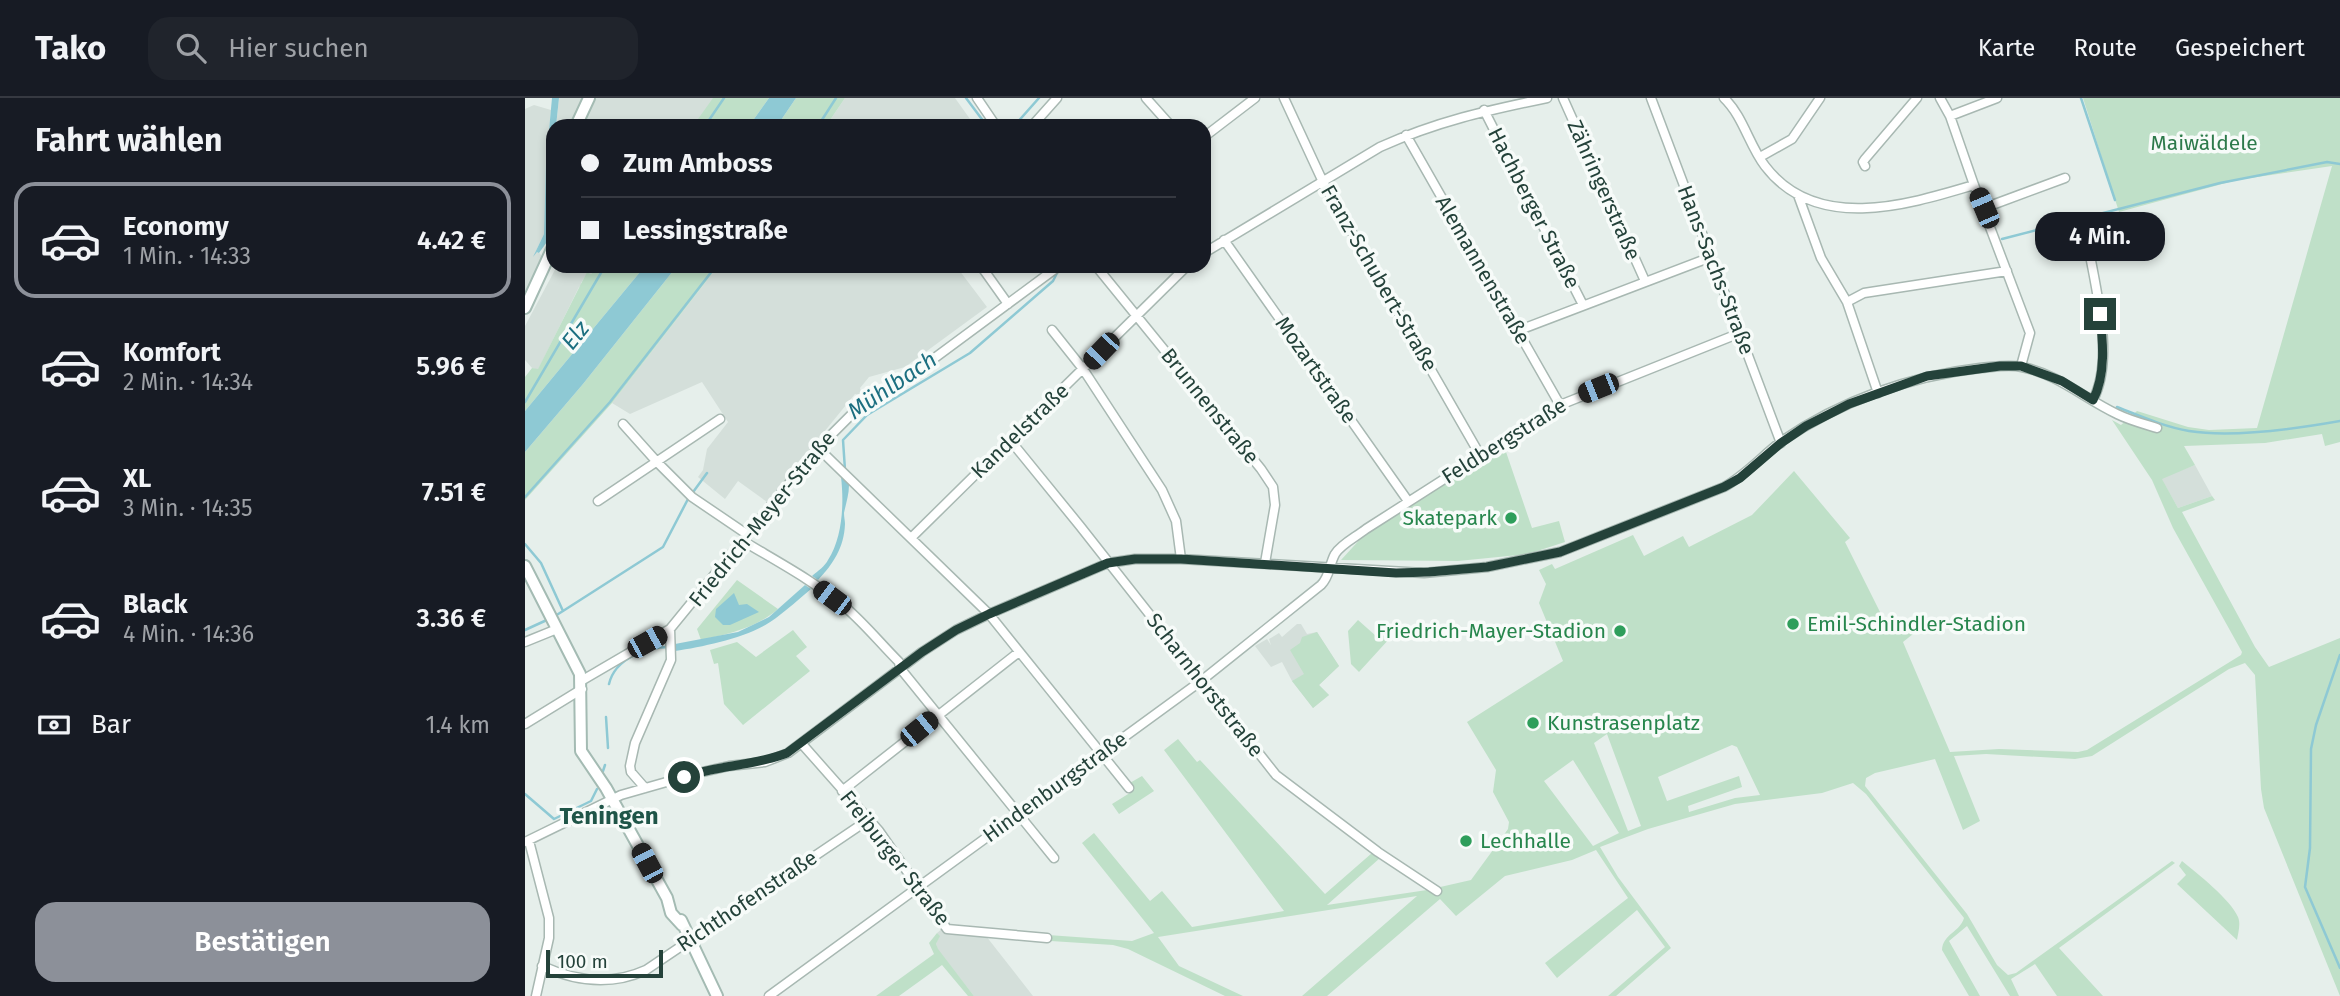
<!DOCTYPE html>
<html lang="de">
<head>
<meta charset="utf-8">
<style>
	:root { --surface:#171b24; --page:#20242c; --text:#f1f3f6; --muted:#9ea1a6; --line:#363941; --accent:#8c9099 }
	body { margin:0; font-family:"Fira Sans",sans-serif; background:var(--page); color:var(--text); height:100vh; display:flex; flex-direction:column; font-size:26px; white-space:nowrap }
	* { box-sizing:border-box; margin:0 }
	p { font-size:23px; color:var(--muted) }
	.icon { flex:none; width:38px; height:38px; fill:none; stroke:currentColor; stroke-width:2; stroke-linecap:round; stroke-linejoin:round }
	.map { position:relative; flex:1; overflow:hidden }
	.details { display:flex; flex-direction:column; background:var(--surface); width:525px }
	.details>* { flex:none }
	.hud { position:absolute; left:21px; top:21px; width:665px; height:154px; border-radius:21px; box-shadow:0 4px 10px #0003; display:grid; align-content:center; height:154px; padding:0 35px; background:var(--surface) }
	.scale { position:absolute; left:21px; bottom:18px; width:117px; box-sizing:border-box; padding-left:7px; border:4px solid #24423a; border-top:0; font-size:19px; line-height:24px; white-space:nowrap; color:#24423a; -webkit-text-stroke:5px #f7fbf9; paint-order:stroke }
	.end { position:absolute; width:32px; height:32px; margin:-16px; border:9px solid #24423a; background:#fff; box-shadow:0 0 0 4px #fff }
	.from { border-radius:50% }
	.bubble { position:absolute; height:49px; border-radius:21px; background:var(--surface); box-shadow:0 4px 10px #0003; font-size:23px; font-weight:600; line-height:49px; text-align:center }
	.car { position:absolute; width:21px; height:42px; margin:-21px -10px; border-radius:9px; box-shadow:0 0 5px 2px #0007; background:linear-gradient(#222 24%,#8ab4d8 0 40%,#222 0 76%,#8ab4d8 0 86%,#222 0) }
	.hud b { display:flex; align-items:center; gap:24px; height:66px; font-size:26px }
	.hud b+b { border-top:2px solid var(--line) }
	.hud i { width:18px; height:18px; background:var(--text) }
	ul { padding:0; list-style:none }
	li { display:flex; align-items:center; gap:21px; height:116px; margin:0 14px 10px; padding:0 21px; border:4px solid transparent; border-radius:21px }
	li div { flex:1 }
	li b { display:block; font-size:26px }
	li em { font-style:normal; font-weight:600 }
	li.active { border-color:var(--accent) }
	li>.icon { width:63px; height:63px; stroke-width:1.5 }
	h2 { padding:0 35px; font-size:32px; line-height:84px }
	.pay { display:flex; align-items:center; gap:18px; height:77px; padding:0 35px; font-size:26px }
	.pay p { margin-inline-start:auto }
	.action { display:flex; gap:14px; margin-top:auto; padding:14px 35px }
	.action a { flex:1; height:80px; border-radius:21px; background:var(--accent); color:#fff; font-size:28px; font-weight:600; line-height:80px; text-align:center }
	header { display:flex; align-items:center; gap:42px; box-sizing:border-box; height:98px; padding:0 35px; background:var(--surface); border-bottom:2px solid var(--line) }
	header strong { font-size:33px }
	nav { display:flex; gap:38px; margin-inline-start:auto; font-size:24px }
	.search { width:490px; height:63px; background:var(--page); display:flex; align-items:center; gap:18px; box-sizing:border-box; padding:0 24px; border-radius:21px; color:var(--muted); font-size:26px }
	main { display:flex; flex:1; min-height:0 }
	.map>svg:first-child { display:block }
</style>
</head>
<body>
<header>
<strong>Tako</strong>
<div class="search"><svg class="icon" aria-label="search" viewBox="0 0 24 24"><circle cx="10" cy="10" r="6"/><path d="M15 15l6 6"/></svg>Hier suchen</div>
<nav><a>Karte</a><a>Route</a><a>Gespeichert</a></nav>
</header>
<main>
<section class="details">
<h2>Fahrt wählen</h2>
<ul>
<li class="active"><svg class="icon" aria-label="car" viewBox="0 0 24 24"><path d="M5 17H2v-5l4-1 3-4h7l3 4 3 1v5h-3M9 17h6M6 11h13"/><circle cx="7" cy="17" r="2"/><circle cx="17" cy="17" r="2"/></svg><div><b>Economy</b><p>1 Min. · 14:33</p></div><em>4.42 €</em></li>
<li><svg class="icon" aria-label="car" viewBox="0 0 24 24"><path d="M5 17H2v-5l4-1 3-4h7l3 4 3 1v5h-3M9 17h6M6 11h13"/><circle cx="7" cy="17" r="2"/><circle cx="17" cy="17" r="2"/></svg><div><b>Komfort</b><p>2 Min. · 14:34</p></div><em>5.96 €</em></li>
<li><svg class="icon" aria-label="car" viewBox="0 0 24 24"><path d="M5 17H2v-5l4-1 3-4h7l3 4 3 1v5h-3M9 17h6M6 11h13"/><circle cx="7" cy="17" r="2"/><circle cx="17" cy="17" r="2"/></svg><div><b>XL</b><p>3 Min. · 14:35</p></div><em>7.51 €</em></li>
<li><svg class="icon" aria-label="car" viewBox="0 0 24 24"><path d="M5 17H2v-5l4-1 3-4h7l3 4 3 1v5h-3M9 17h6M6 11h13"/><circle cx="7" cy="17" r="2"/><circle cx="17" cy="17" r="2"/></svg><div><b>Black</b><p>4 Min. · 14:36</p></div><em>3.36 €</em></li>
</ul>
<div class="pay"><svg class="icon" aria-label="cash" viewBox="0 0 24 24"><path d="M3 7h18v10H3z"/><circle cx="12" cy="12" r="2"/></svg>Bar<p>1.4 km</p></div>
<div class="action"><a>Bestätigen</a></div>
</section>
<div class="map">
<svg width="1815" height="898" viewBox="0 0 1815 898">
	<rect width="100%" height="100%" fill="#e6efeb"/>
	<path fill="#d4dfda" d="M34,0H189L169,28H31Z
		M320,0H430L450,28H301Z
		M9,7L26,12L21,65L19,136L10,155L13,153L16,157L18,165L0,201V11Z
		M32,168H72L66,176L62,175L56,185L58,187L54,189L13,272L7,270L0,262V228Z
		M193,168H431L462,209L380,269L344,279L335,290L336,293L334,297L330,296L242,404L213,383L200,401L173,379L178,372L182,351L203,324L177,284L105,316L87,305Z
		M1670,367L1687,398L1653,410L1636,380Z
		M772,526H776L782,536L792,534L814,568L794,587L804,597L788,610L767,583L757,564L746,569L730,548L742,541L746,547L744,541L754,535L757,539Z
		M418,830L430,837L461,838L508,898H449L412,851L411,846L414,839L412,835Z"/>
	<path fill="#bfe0c8" fill-rule="evenodd" d="M188,0H244L224,28H168Z
		M271,0H320L301,28H252Z
		M1558,0H1815V344L1800,348L1797,336L1740,345L1659,348L1670,367L1637,381L1653,410L1687,398L1690,402L1657,414L1730,549L1744,569L1815,540V898L1739,710L1736,691L1730,577L1720,565L1704,571L1567,658L1550,661L1461,656L1429,658L1455,723L1438,732L1410,661L1350,675L1341,680L1340,688L1442,816L1472,867L1483,877L1491,875L1647,763L1650,765L1534,850L1578,898H1532L1510,866L1486,881L1494,898H1485L1442,828L1424,843L1455,898H1444L1417,852C1418,836 1435,834 1439,820L1341,696L1328,685L1297,695L1210,706L1123,731L1075,749L1093,779L1146,850L1091,898H1083L1140,849L1112,812L1032,880L1020,865L1103,800L1071,752L1047,762L980,778L931,818L915,801L802,898H777L892,798L633,839L654,868L718,898H700L603,851L588,847L510,842L509,836L607,843L629,835L557,745L569,735L625,803L637,793L667,829L759,813L639,652L653,641L672,664L675,662L800,796L847,755L855,760L802,807L902,792L946,782L976,741L983,731L984,724L968,694L971,672L942,624L1038,563L1014,505L1021,486L1014,472L1027,466L1030,471L1108,437L1119,458L1158,438L1164,449L1227,417L1269,373L1325,440L1320,444L1362,528L1371,531L1403,524L1378,544L1425,654L1474,651L1553,654L1562,652L1716,557L1717,554L1648,430L1627,382L1587,322L1596,327L1612,313L1663,329L1684,332L1732,330L1807,68L1712,82L1594,114ZM1082,636L1116,728L1103,733L1069,645ZM1207,647L1212,649L1235,697L1210,700L1164,714L1163,708L1217,689L1214,678L1142,703L1133,679ZM1048,662L1094,735L1068,748L1019,683Z
		M72,168H120L0,313V279L7,270L13,271L62,174L66,176Z
		M152,168H193L87,305L0,402V354L58,286Z
		M979,348L1007,430L1034,423L1040,444L1003,456L933,463L816,462L838,438Z
		M212,482L253,511C231,530 204,536 176,542L172,531Z
		M833,522L851,538L856,532L865,540L834,574L826,566L823,533Z
		M268,532L282,549L271,558L285,573L218,627L199,606L193,565L189,566L185,552L212,544L231,559Z
		M792,534L814,568L794,587L804,597L788,610L767,583L779,576L765,552L775,545L777,539Z
		M617,678L629,693L594,716L587,706L608,693L603,686Z
		M1657,763C1672,775 1706,802 1713,819C1716,826 1713,835 1712,842L1652,786L1661,777L1654,768Z
		M412,835L415,838L411,846L413,851L449,898H443L417,867L374,898H351L409,856L404,845Z"/>
	<path fill="#8ec9d4" d="M27,0H34L31,28H28L27,130L24,141L14,155L12,154L8,159L19,136L21,65Z
		M244,0H271L252,28H224Z
		M120,168H152L58,286L0,354V313Z
		M316,379L324,387C324,397 321,405 319,415C319,419 320,423 320,426C319,450 308,466 293,482L287,478C293,473 300,468 303,462C318,439 319,404 316,379Z
		M280,487L286,491C274,501 263,511 251,520C226,539 181,548 150,553V546L213,534L244,519Z
		M209,495L214,507L222,506L234,514L205,527H198L190,519L191,511Z"/>
	<g fill="none" stroke-linecap="round" stroke-linejoin="round">
		<path stroke="#8ec9d4" stroke-width="2.5" d="M441,0L462,28
			M1556,0L1590,102
			M180,28L199,0
			M293,28L311,0
			M489,28L514,0
			M1477,141L1695,85L1802,64L1815,66
			M0,304L80,168
			M1592,309C1615,318 1640,329 1664,333C1709,340 1770,331 1815,323
			M320,372L318,342L342,317L445,255L528,183L534,171
			M0,399L85,304L191,168
			M0,446L16,465L38,513L30,518
			M38,513L138,449L163,401L182,375
			M0,532L24,521
			M1815,557L1791,627L1786,651L1785,750L1780,789L1815,870
			M84,586C90,560 122,549 145,549
			M81,619L83,650
			M78,673L80,667
			M0,696L29,721L66,703L72,691"/>
		<g stroke="#a8b8b2" stroke-width="11">
			<path id="street" d="M452,0L471,28
				M621,0L646,28
				M759,0L798,84L955,357
				M1038,0L1120,183
				M1126,0L1256,345
				M1199,0C1218,18 1224,47 1240,68C1291,135 1382,107 1449,87
				M1415,0L1425,18L1449,87L1505,235L1496,268
				M959,12L1058,207
				M1425,18L1472,0
				M507,28L532,0
				M881,37L1035,307
				M679,39L730,0
				M1235,59L1267,41L1295,0
				M1340,68L1338,64L1340,61L1392,0
				M1273,97L1296,160L1322,204L1353,295
				M1459,110L1540,80
				M699,142L883,403
				M1558,143L1564,152C1572,196 1589,262 1568,302
				M679,155L855,49C913,23 960,13 1022,0
				M456,168L483,206
				M571,168L736,371L748,389L750,407L740,465
				M1322,204L1339,195L1482,173
				M527,232L558,271L637,392L651,423L656,461
				M992,233L1186,159
				M98,326L132,364L167,399L223,437
				M485,342L555,428L751,677L853,754L912,793
				M293,350L464,516L604,690
				M73,403L195,321
				M387,439L662,168
				M218,443C253,464 289,483 320,509C339,525 356,546 374,564L375,570L529,760
				M0,544L32,531
				M56,583L145,531L293,350L331,312L388,276L534,168
				M0,626L57,591
				M277,646L354,733L422,831L522,840
				M120,690L106,674L105,668L110,645L146,562L145,531
				M317,693L494,554
				M4,743L24,820V840L11,898
				M0,744L96,697L173,675L204,668L240,664L263,655L397,554L431,532L464,516L583,465L610,461H656L899,475L962,469L1035,454L1199,389C1221,377 1237,358 1257,343C1315,303 1385,278 1455,270C1469,269 1483,266 1497,269C1533,276 1560,301 1592,316C1604,322 1619,326 1632,330
				M17,868C52,884 86,888 121,872L343,722
				M244,898L676,583L796,487C805,478 804,467 810,456C816,446 831,439 841,431L1035,307L1215,235"/>
		</g>
		<g stroke="#a4bbb3" stroke-width="14">
			<path id="secondary" d="M51,28L64,0
				M0,210L28,149
				M0,468L55,576L56,653L81,690L142,800L146,815L157,827
				M156,822L192,898"/>
		</g>
		<use href="#street" stroke="#fff" stroke-width="8"/>
		<use href="#secondary" stroke="#fff" stroke-width="10"/>
	</g>
	<g fill="none" stroke-linecap="round" stroke-linejoin="round">
		<path stroke="#24423a" stroke-width="9" d="M159,679C193,667 229,668 262,655L397,554L431,532L464,516L583,465L610,461H656L871,475L904,474L962,469L1035,454L1199,389L1215,380L1256,345L1281,328L1324,306L1402,278L1475,268H1496L1537,283L1568,302C1581,277 1578,244 1575,216"/>
	</g>
	<g fill="#2e9e5b" stroke="#f7fbf9" stroke-width="2.5">
		<circle cx="986" cy="420" r="7"/>
		<circle cx="1268" cy="526" r="7"/>
		<circle cx="1095" cy="533" r="7"/>
		<circle cx="1008" cy="625" r="7"/>
		<circle cx="941" cy="743" r="7"/>
	</g>
	<g text-anchor="middle" stroke-width="7" stroke-linejoin="round" paint-order="stroke">
		<g font-size="21" fill="#2d7a4b" stroke="#f7fbf9">
			<text x="1679" y="52">Maiwäldele</text>
		</g>
		<g font-size="21" fill="#24423a" stroke="#f7fbf9">
			<text transform="translate(1079 92) rotate(66)" y="7">Zähringerstraße</text>
			<text transform="translate(1009 110) rotate(63)" y="7">Hachberger Straße</text>
			<text transform="translate(958 172) rotate(60)" y="7">Alemannenstraße</text>
			<text transform="translate(1191 172) rotate(69)" y="7">Hans-Sachs-Straße</text>
			<text transform="translate(854 180) rotate(60)" y="7">Franz-Schubert-Straße</text>
			<text transform="translate(791 272) rotate(55)" y="7">Mozartstraße</text>
			<text transform="translate(685 308) rotate(51)" y="7">Brunnenstraße</text>
			<text transform="translate(495 333) rotate(-44)" y="7">Kandelstraße</text>
			<text transform="translate(979 343) rotate(-32)" y="7">Feldbergstraße</text>
			<text transform="translate(237 421) rotate(-51)" y="7">Friedrich-Meyer-Straße</text>
			<text transform="translate(680 587) rotate(52)" y="7">Scharnhorststraße</text>
			<text transform="translate(530 689) rotate(-36)" y="7">Hindenburgstraße</text>
			<text transform="translate(370 760) rotate(52)" y="7">Freiburger Straße</text>
			<text transform="translate(222 803) rotate(-34)" y="7">Richthofenstraße</text>
		</g>
		<g font-size="21" fill="#27864d" stroke="#f7fbf9" text-anchor="start">
			<text x="972" y="427" text-anchor="end">Skatepark</text>
			<text x="1282" y="533">Emil-Schindler-Stadion</text>
			<text x="1081" y="540" text-anchor="end">Friedrich-Mayer-Stadion</text>
			<text x="1022" y="632">Kunstrasenplatz</text>
			<text x="955" y="750">Lechhalle</text>
		</g>
		<g font-size="23" font-style="italic" fill="#1c6f80" stroke="#f7fbf9">
			<text transform="translate(50 237) rotate(-51)" y="8">Elz</text>
			<text transform="translate(367 287) rotate(-34)" y="8">Mühlbach</text>
		</g>
		<g font-size="24" font-weight="bold" fill="#1f5548" stroke="#f7fbf9">
			<text x="84" y="726">Teningen</text>
		</g>
	</g>
</svg>
<div class="scale">100 m</div>
<i class="end from" style="left:159px;top:679px"></i>
<i class="end" style="left:1575px;top:216px"></i>
<div class="bubble" style="left:1510px;top:114px;width:130px">4 Min.</div>
<i class="car" style="left:1459px;top:110px;rotate:337deg"></i>
<i class="car" style="left:576px;top:253px;rotate:224deg"></i>
<i class="car" style="left:1073px;top:290px;rotate:248deg"></i>
<i class="car" style="left:307px;top:500px;rotate:307deg"></i>
<i class="car" style="left:122px;top:544px;rotate:61deg"></i>
<i class="car" style="left:394px;top:631px;rotate:51deg"></i>
<i class="car" style="left:122px;top:765px;rotate:332deg"></i>
<div class="hud">
<b><i class="from"></i>Zum Amboss</b>
<b><i></i>Lessingstraße</b>
</div>
</div>
</main>
</body>
</html>
